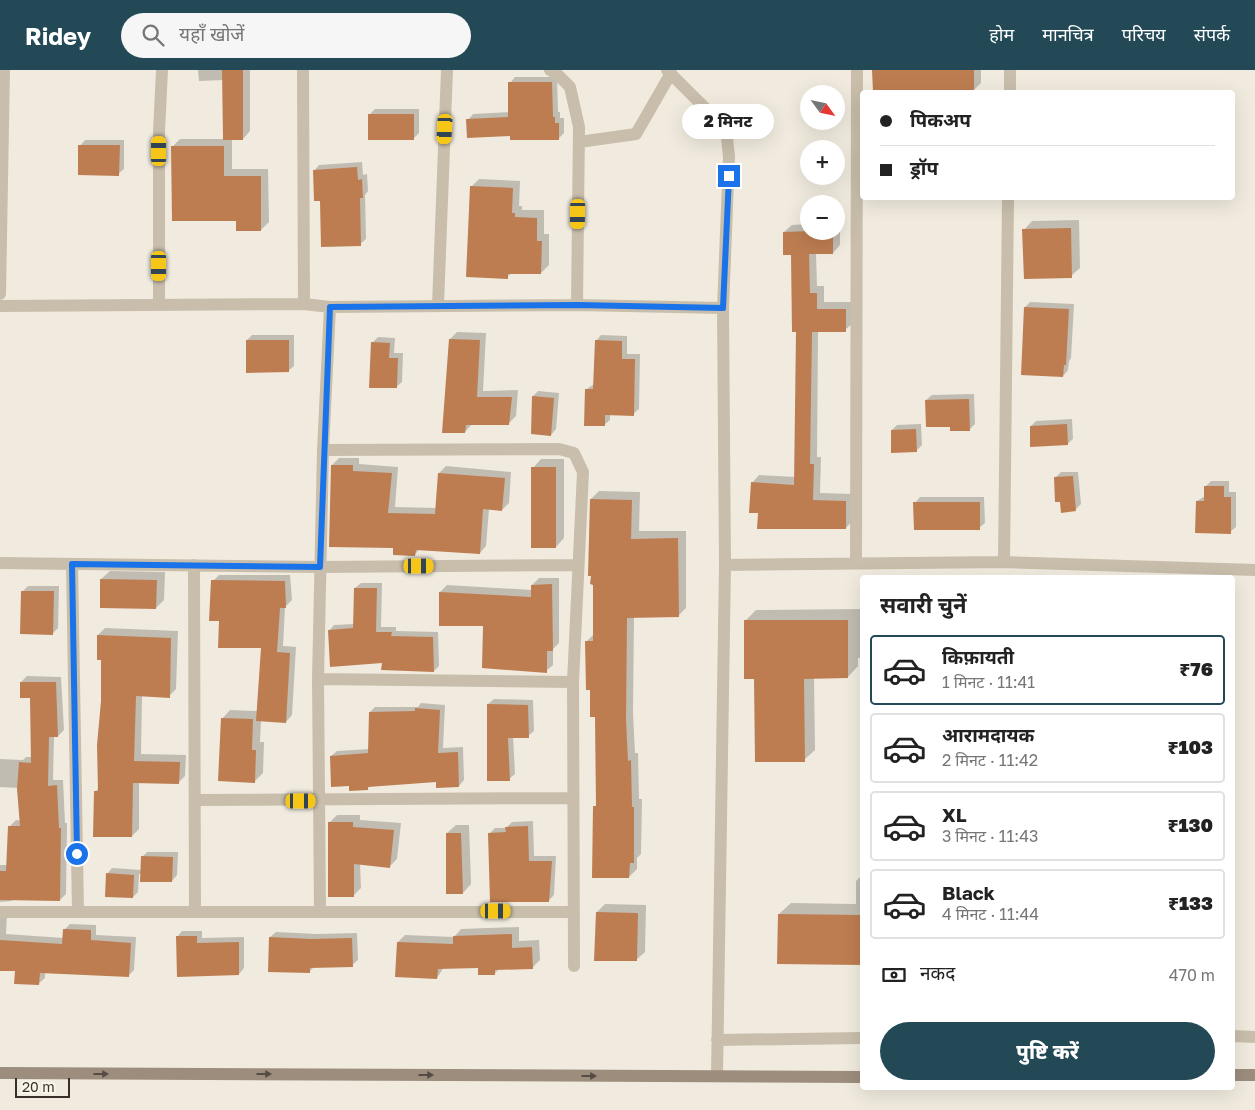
<!DOCTYPE html>
<html lang="hi">
<head>
<meta charset="utf-8">
<style>
	:root { --surface:#fff; --page:#f6f6f6; --text:#222; --muted:#767676; --line:#e0e0e0; --accent:#224955 }
	body { margin:0; font-family:"Golos Text","Noto Sans Devanagari",sans-serif; background:var(--page); color:var(--text); height:100vh; display:flex; flex-direction:column; font-size:19px; white-space:nowrap }
	* { box-sizing:border-box; margin:0 }
	p { font-size:16px; color:var(--muted) }
	.icon { flex:none; width:28px; height:28px; fill:none; stroke:currentColor; stroke-width:2; stroke-linecap:round; stroke-linejoin:round }
	.map { position:relative; flex:1; overflow:hidden }
	.panel { position:absolute; left:860px; top:505px; width:375px; height:515px; display:flex; flex-direction:column; background:var(--surface); border-radius:5px; box-shadow:0 5px 20px #0002 }
	.panel>* { flex:none }
	.hud { position:absolute; left:860px; top:20px; width:375px; height:110px; border-radius:5px; box-shadow:0 5px 20px #0002; display:grid; align-content:center; height:110px; padding:0 20px; background:var(--surface) }
	.needle { width:32px; rotate:123deg }
	.controls { position:absolute; left:800px; top:15px; display:grid; gap:10px }
	.controls a { display:grid; place-items:center; width:45px; height:45px; border-radius:50%; background:var(--surface); box-shadow:0 5px 20px #0002; font-size:25px }
	.scale { position:absolute; left:15px; bottom:12px; width:55px; box-sizing:border-box; padding-left:5px; border:2px solid #37302a; border-top:0; font-size:14px; line-height:18px; white-space:nowrap; color:#37302a; -webkit-text-stroke:4px #f9f5eb; paint-order:stroke }
	.end { position:absolute; width:22px; height:22px; margin:-11px; border:6px solid #1a73e8; background:#fff; box-shadow:0 0 0 2px #fff }
	.from { border-radius:50% }
	.bubble { position:absolute; height:35px; border-radius:18px; background:var(--surface); box-shadow:0 5px 20px #0002; font-size:16px; font-weight:800; line-height:35px; text-align:center }
	.car { position:absolute; width:15px; height:30px; margin:-15px -8px; border-radius:6px; box-shadow:0 0 4px 1px #0007; background:linear-gradient(#f5c518 24%,#345 0 40%,#f5c518 0 76%,#345 0 86%,#f5c518 0) }
	.hud b { display:flex; align-items:center; gap:18px; height:48px; font-size:19px }
	.hud b+b { border-top:1px solid var(--line) }
	.hud i { width:12px; height:12px; background:var(--text) }
	ul { padding:0; list-style:none }
	li { display:flex; align-items:center; gap:15px; height:70px; margin:0 10px 8px; padding:0 10px; border:2px solid var(--line); border-radius:5px }
	li div { flex:1 }
	li b { display:block; font-size:19px }
	li em { font-style:normal; font-weight:800 }
	li.current { border-color:var(--accent) }
	li>.icon { width:45px; height:45px; stroke-width:1.5 }
	h2 { padding:0 20px; font-size:22px; line-height:60px }
	.pay { display:flex; align-items:center; gap:12px; height:55px; padding:0 20px; font-size:19px }
	.pay p { margin-inline-start:auto }
	.action { display:flex; gap:10px; margin-top:auto; padding:10px 20px }
	.action a { flex:1; height:58px; border-radius:30px; background:var(--accent); color:#fff; font-size:20px; font-weight:800; line-height:58px; text-align:center }
	header { display:flex; align-items:center; gap:30px; box-sizing:border-box; height:70px; padding:0 25px; background:var(--accent); color:#fff }
	header strong { font-size:24px }
	nav { display:flex; gap:28px; margin-inline-start:auto; font-size:18px }
	.search { width:350px; height:45px; background:var(--page); display:flex; align-items:center; gap:12px; box-sizing:border-box; padding:0 18px; border-radius:28px; color:var(--muted); font-size:19px }
	.map>svg:first-child { display:block }
</style>
</head>
<body>
<header>
<strong>Ridey</strong>
<div class="search"><svg class="icon" aria-label="search" viewBox="0 0 24 24"><circle cx="10" cy="10" r="6"/><path d="M15 15l6 6"/></svg>यहाँ खोजें</div>
<nav><a>होम</a><a>मानचित्र</a><a>परिचय</a><a>संपर्क</a></nav>
</header>
<div class="map">
<svg width="1255" height="1040" viewBox="0 0 1255 1040">
	<rect width="100%" height="100%" fill="#f1ebdf"/>
	<path fill="#0003" d="M198,0H250V61L243,69H232V99H268L269,152L261,160L238,150L173,76L180,69H224V10L199,11Z
		M873,0H981V13L973,21L919,20V22H874Z
		M515,7H557L558,42H560V48H564V63L559,68L512,65L468,50L473,44L510,42V13Z
		M1025,20H1067V22H1022Z
		M375,39H419V63L413,69L369,45Z
		M85,70H124V99L118,104L80,76Z
		M362,92L363,105L367,104L368,121L365,125L366,169L360,174L322,129L314,101L319,95Z
		M479,109L520,111L519,136H522V140H544V164H549V195L541,203H512L507,207L471,117Z
		M1079,150L1080,198L1071,206L1024,160L1032,151Z
		M809,154V161L840,160V175L833,183H816L817,216H824V232H853V253L845,260L818,261L817,387H821L820,423L853,424V450L846,458L760,442L752,413L759,405L796,407L798,261L792,183L784,162L792,155Z
		M1030,232L1074,234L1071,288L1069,291L1068,300L1063,306L1025,237Z
		M457,262L486,263L483,321L518,320L516,346L509,353L472,354L465,362L450,269Z
		M252,265H294V296L288,301L247,270Z
		M601,265L627,266V284H640L639,339L633,344H610V350L604,355L587,319L594,314L596,271Z
		M378,267L395,268L394,283H403L402,312L396,317L372,273Z
		M538,321L559,323L556,359L551,365L533,326Z
		M974,324L975,354L969,360L951,355L926,330L932,325Z
		M1072,349L1073,369L1067,374L1031,356L1036,351Z
		M921,354L922,375L916,381L892,360L897,355Z
		M339,388H359V394L398,397L395,437L437,438L439,403L446,396L511,402L509,433L502,440L489,439L486,476L480,483L420,479L415,484L394,477L332,395Z
		M541,389H564V468L556,477L533,398Z
		M1061,402H1078L1081,434L1075,440L1055,408Z
		M1211,411H1229V422H1236V457L1230,462L1197,431L1205,426V417Z
		M599,421L640,422L639,461H686V538L678,546H634L633,642L635,683H638L639,729H642L641,784L637,788V799L629,807L594,737L598,734L596,645L591,619L587,571L594,564L591,429Z
		M920,427H984L985,453L979,458L915,433Z
		M110,501L165,502L164,530L156,538L101,509Z
		M219,505H290L292,530L285,537L283,576L296,577L292,645L286,652L261,650L260,672H264L263,703L254,712L222,649L230,640L258,641L262,577L220,550L213,511Z
		M539,508H559V573L553,579V595L546,601L440,522L447,515L532,520V515Z
		M361,513H382L381,557H396V561L438,562L439,596L434,601L383,592L329,561L334,555L355,554V518Z
		M28,516H59L58,558L52,564L23,521Z
		M862,539V588H858V596L848,607H814L815,680L804,690L755,608L745,551L756,540Z
		M105,558L178,561L176,619L169,626L142,625L141,684L186,685L185,706L179,712H139V759L132,766L95,722L99,718L102,631V589L98,565Z
		M27,606L61,607L64,660L58,666H54L53,710H63L65,753H67L66,824L60,830L14,829L11,831L0,832V795H7L10,756L16,750L21,751L20,718L0,717V689L23,690L26,687H32L31,627L21,612Z
		M494,629L533,630L534,661L528,666H513L515,704L509,709L488,634Z
		M421,633L445,635L443,678L463,677L464,710L459,716L437,710L370,716L367,719L350,714L331,686L337,681L370,679V642L375,637H418Z
		M337,745H360V750L401,753L397,789L390,796L360,793L361,818L353,826L329,753Z
		M533,751L534,786H556L554,825L548,831L490,763L495,758H506L512,752Z
		M456,755H469L471,814L463,823L447,763Z
		M147,782H178L177,805L172,811L139,804L138,822L133,827L107,804L112,798L142,800V787Z
		M862,805V894L779,893V844L791,833L856,834V811Z
		M605,834L646,835L645,882L636,890L597,842Z
		M0,840L7,844L6,864L64,868V860L70,854L96,855V865L136,867L134,900L128,906L45,902V908L38,914L16,900H0Z
		M519,857V871L539,870L540,890L532,898L499,899L494,904L479,896L444,897L437,908L398,872L405,865L454,867L461,859Z
		M182,861H202V868L244,867V898L239,904L177,867Z
		M276,862L317,864L357,863L358,890L352,895L314,897L309,902L270,867Z"/>
	<path fill="#bd7d51" d="M222,0H243V70H223Z
		M872,0H974V22H873Z
		M508,12H552L553,47H555V53H559V70H510V66L467,68L466,49L508,47Z
		M368,44H414V70H368Z
		M78,75H120L119,106L78,105Z
		M171,76H224V106H261V161H236V151H172Z
		M357,97L358,110L362,109L363,128H360L361,176L321,177L320,131H314L313,100Z
		M470,116L513,118L512,143H515V147L537,148V171H542L541,204H508V209L466,207Z
		M1071,158L1072,208L1024,209L1022,159Z
		M812,161V167H833V184H809L810,223H817V239H846V262H812L810,394H814L813,430L846,431V459H757L758,443H749L751,412L794,415L796,262H792L791,185H783V162Z
		M1024,237L1069,239L1066,295H1064L1063,307L1021,305Z
		M449,269L480,270L477,327H512L509,355H466L465,363H442Z
		M246,270H289V302L246,303Z
		M595,270L622,271V289H635L634,346L605,345V356H584L585,319H593Z
		M371,272L390,273L389,288H398L397,318H369Z
		M532,326L554,328L551,366L531,364Z
		M969,329L970,361H950V357H926L925,330Z
		M1067,354L1068,375L1030,377V356Z
		M916,359L917,382L891,383V360Z
		M331,395H353V401L392,403L388,443L435,444L438,403L505,408L502,441L483,439L480,484L416,480L415,486L393,485V478L329,477Z
		M531,397H556V478H531Z
		M1073,406L1076,441L1061,443L1060,432H1055L1054,407Z
		M1204,416H1224V427H1231V464L1195,463L1196,431H1204Z
		M590,429L632,430L631,469L678,468L679,547L627,548L626,650L628,691L631,690L632,737H634V793H630L629,808H592L593,736H596L595,647H590V620H586L585,571H593V515L590,514L591,506H588Z
		M913,432H980V460H914Z
		M100,509L157,510L156,539L100,538Z
		M211,510L285,511L286,538H280L277,582L290,583L286,653L256,651L261,578H218L219,551H209Z
		M552,514L553,581H547V603L482,598L483,556H439V522L531,527V515Z
		M354,518H377L376,562H392L391,566L433,567L434,602L381,600L382,593L330,597L328,560L353,558Z
		M21,521H54L53,565L20,564Z
		M744,550H848V608L804,609L805,692H755L754,609H744Z
		M97,565L171,568L170,628L136,626L134,691L180,692L179,714L133,713L132,767H93L94,721H98L97,675L101,631V590H97Z
		M20,612H56L58,667H49L48,716L57,715L59,758H61L60,831L0,830V801H6L8,756H20L17,719L19,692L31,693L30,628H20Z
		M487,634L528,635L529,668H508L510,711H487Z
		M415,638L440,640L438,683L458,682L459,717L436,718V712L368,717V720L349,721V716L331,717L330,686L368,683L369,642L415,641Z
		M221,648L253,649L252,680H256L255,713L218,711Z
		M328,752H353V757L394,760L390,798L354,794V827H328Z
		M528,756L529,791H552L549,832H490L488,763L506,762L505,757Z
		M446,763H461L463,824H446Z
		M141,786L173,787L172,812H140Z
		M106,803L134,805L133,828L105,827Z
		M596,842L638,843L637,891H594Z
		M778,844L862,845V895L777,894Z
		M63,859L91,860V870L131,873L129,907L40,903L39,915L14,914L15,901H0V870L62,874Z
		M512,864V878L532,877L533,899L495,900V905H478V898L438,899L437,909L395,907L397,872L453,874V866Z
		M176,866H197V873L239,872V905L177,907Z
		M269,867L311,869L352,868L353,897L310,898V903L268,902Z"/>
	<g fill="none" stroke-linecap="round" stroke-linejoin="round">
		<path stroke="#c8beab" stroke-width="12" d="M303,0L304,234
			M550,0L557,4L570,17L579,57L577,235
			M667,0L720,53L727,68L729,87L723,238L725,495L717,1006
			M1010,22V0
			M579,72L636,64L671,3
			M0,224L4,0
			M159,235V62L162,0
			M438,235L447,0
			M0,236L304,234L330,237L577,235L723,238
			M323,380L559,379L574,383L583,402L573,612L574,896
			M856,492L857,0
			M1004,492L1008,128
			M0,493L320,497L577,495
			M72,494L78,842
			M194,495L195,842
			M725,495L1004,492L1255,500
			M318,609L573,612
			M195,730L573,728
			M320,840L318,609L323,380L330,237
			M0,842H574
			M1232,966L1255,967
			M717,970L862,968"/>
		<path stroke="#9c8d7d" stroke-width="12" d="M0,1003L862,1007
			M1232,1005H1255"/>
	</g>
	<defs><path id="oneway-solid" d="M-6-.8H1V-3.2L6.5 0L1 3.2V.8H-6Z" transform="scale(1.25)"/></defs>
	<g fill="#554c43">
		<use href="#oneway-solid" transform="translate(101 1004)"/>
		<use href="#oneway-solid" transform="translate(264 1004)"/>
		<use href="#oneway-solid" transform="translate(426 1005)"/>
		<use href="#oneway-solid" transform="translate(589 1006)"/>
	</g>
	<g fill="none" stroke-linecap="round" stroke-linejoin="round">
		<path stroke="#1a73e8" stroke-width="6" d="M77,784L72,494L320,497L330,237L578,235L723,238L729,106"/>
	</g>
</svg>
<div class="controls">
<a><svg class="needle" viewBox="-14 -14 28 28"><path d="M0-13l5 13h-10z" fill="#e53935"/><path d="M0 13l5-13h-10z" fill="#767676"/></svg></a>
<a>+</a>
<a>−</a>
</div>
<div class="scale">20 m</div>
<i class="end from" style="left:77px;top:784px"></i>
<i class="end" style="left:729px;top:106px"></i>
<div class="bubble" style="left:682px;top:34px;width:92px">2 मिनट</div>
<i class="car" style="left:445px;top:59px;rotate:183deg"></i>
<i class="car" style="left:159px;top:81px;rotate:0deg"></i>
<i class="car" style="left:578px;top:144px;rotate:181deg"></i>
<i class="car" style="left:159px;top:196px;rotate:180deg"></i>
<i class="car" style="left:419px;top:496px;rotate:90deg"></i>
<i class="car" style="left:301px;top:731px;rotate:90deg"></i>
<i class="car" style="left:496px;top:841px;rotate:90deg"></i>
<div class="hud">
<b><i class="from"></i>पिकअप</b>
<b><i></i>ड्रॉप</b>
</div>
<section class="panel">
<h2>सवारी चुनें</h2>
<ul>
<li class="current"><svg class="icon" aria-label="car" viewBox="0 0 24 24"><path d="M5 17H2v-5l4-1 3-4h7l3 4 3 1v5h-3M9 17h6M6 11h13"/><circle cx="7" cy="17" r="2"/><circle cx="17" cy="17" r="2"/></svg><div><b>किफ़ायती</b><p>1 मिनट · 11:41</p></div><em>₹76</em></li>
<li><svg class="icon" aria-label="car" viewBox="0 0 24 24"><path d="M5 17H2v-5l4-1 3-4h7l3 4 3 1v5h-3M9 17h6M6 11h13"/><circle cx="7" cy="17" r="2"/><circle cx="17" cy="17" r="2"/></svg><div><b>आरामदायक</b><p>2 मिनट · 11:42</p></div><em>₹103</em></li>
<li><svg class="icon" aria-label="car" viewBox="0 0 24 24"><path d="M5 17H2v-5l4-1 3-4h7l3 4 3 1v5h-3M9 17h6M6 11h13"/><circle cx="7" cy="17" r="2"/><circle cx="17" cy="17" r="2"/></svg><div><b>XL</b><p>3 मिनट · 11:43</p></div><em>₹130</em></li>
<li><svg class="icon" aria-label="car" viewBox="0 0 24 24"><path d="M5 17H2v-5l4-1 3-4h7l3 4 3 1v5h-3M9 17h6M6 11h13"/><circle cx="7" cy="17" r="2"/><circle cx="17" cy="17" r="2"/></svg><div><b>Black</b><p>4 मिनट · 11:44</p></div><em>₹133</em></li>
</ul>
<div class="pay"><svg class="icon" aria-label="cash" viewBox="0 0 24 24"><path d="M3 7h18v10H3z"/><circle cx="12" cy="12" r="2"/></svg>नकद<p>470 m</p></div>
<div class="action"><a>पुष्टि करें</a></div>
</section>
</div>
</body>
</html>
